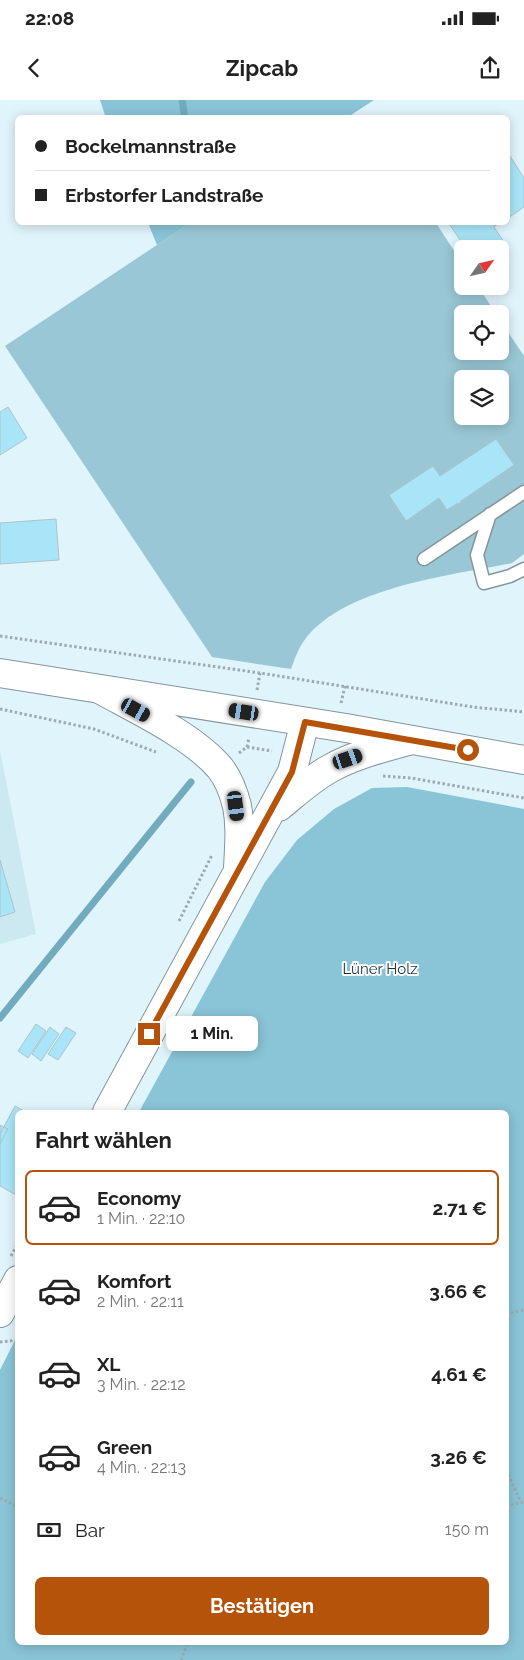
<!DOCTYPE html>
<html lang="de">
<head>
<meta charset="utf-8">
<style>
	:root { --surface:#fff; --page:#f2f2f2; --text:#222; --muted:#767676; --line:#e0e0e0; --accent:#b45309 }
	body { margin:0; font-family:Raleway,sans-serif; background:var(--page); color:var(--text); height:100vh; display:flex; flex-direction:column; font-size:19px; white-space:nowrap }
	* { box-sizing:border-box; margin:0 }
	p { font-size:16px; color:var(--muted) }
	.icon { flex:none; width:28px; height:28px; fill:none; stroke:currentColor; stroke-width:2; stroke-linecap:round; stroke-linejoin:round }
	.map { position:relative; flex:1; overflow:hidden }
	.details { position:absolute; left:15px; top:1010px; width:494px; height:535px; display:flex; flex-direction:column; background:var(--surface); border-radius:8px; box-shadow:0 2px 12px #0003 }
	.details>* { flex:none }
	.hud { position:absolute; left:15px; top:15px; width:495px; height:110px; border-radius:8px; box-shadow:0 2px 12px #0003; display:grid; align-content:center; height:110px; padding:0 20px; background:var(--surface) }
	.needle { width:32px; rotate:56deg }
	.buttons { position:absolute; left:454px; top:140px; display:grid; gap:10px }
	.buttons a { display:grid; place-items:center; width:55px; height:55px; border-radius:8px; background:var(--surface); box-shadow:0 2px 12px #0003; font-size:25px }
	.end { position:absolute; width:22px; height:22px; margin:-11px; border:6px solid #b45309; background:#fff; box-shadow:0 0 0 2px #fff }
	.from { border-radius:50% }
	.bubble { position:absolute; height:35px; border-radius:8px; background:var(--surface); box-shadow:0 2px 12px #0003; font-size:16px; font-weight:700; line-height:35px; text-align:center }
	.car { position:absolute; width:15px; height:30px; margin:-15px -8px; border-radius:6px; box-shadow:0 0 4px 1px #0007; background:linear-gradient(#222 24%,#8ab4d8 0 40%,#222 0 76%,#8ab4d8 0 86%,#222 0) }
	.hud b { display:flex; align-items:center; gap:18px; height:48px; font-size:19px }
	.hud b+b { border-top:1px solid var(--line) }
	.hud i { width:12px; height:12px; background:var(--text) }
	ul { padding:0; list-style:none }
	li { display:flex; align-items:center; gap:15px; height:75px; margin:0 10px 8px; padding:0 10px; border:2px solid transparent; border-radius:8px }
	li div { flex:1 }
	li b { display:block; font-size:19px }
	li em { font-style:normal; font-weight:700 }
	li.on { border-color:var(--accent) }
	li>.icon { width:45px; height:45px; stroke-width:1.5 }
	h2 { padding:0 20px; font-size:22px; line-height:60px }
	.pay { display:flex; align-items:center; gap:12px; height:55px; padding:0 20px; font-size:19px }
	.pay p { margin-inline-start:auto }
	.primary-button { display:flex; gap:10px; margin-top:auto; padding:10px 20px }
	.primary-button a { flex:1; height:58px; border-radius:8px; background:var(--accent); color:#fff; font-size:20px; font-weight:700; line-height:58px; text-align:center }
	.status { display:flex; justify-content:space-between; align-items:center; height:35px; padding:0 25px; background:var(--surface); direction:ltr }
	.status svg { height:14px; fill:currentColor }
	header { display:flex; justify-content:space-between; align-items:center; height:65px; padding:0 20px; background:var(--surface); font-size:22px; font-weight:700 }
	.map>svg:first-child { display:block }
</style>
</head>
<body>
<div class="status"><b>22:08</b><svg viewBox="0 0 49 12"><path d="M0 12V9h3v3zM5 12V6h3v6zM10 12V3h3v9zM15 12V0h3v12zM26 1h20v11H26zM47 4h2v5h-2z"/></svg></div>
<header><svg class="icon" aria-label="back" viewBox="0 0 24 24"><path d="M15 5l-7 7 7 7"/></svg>Zipcab<svg class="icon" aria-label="share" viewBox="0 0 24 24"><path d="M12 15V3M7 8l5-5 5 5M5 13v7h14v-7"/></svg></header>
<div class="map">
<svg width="524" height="1560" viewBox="0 0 524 1560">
	<rect width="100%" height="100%" fill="#e0f4fb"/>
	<path fill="#cce9f2" d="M0,650L36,834L0,844Z"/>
	<path fill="#9ac7d5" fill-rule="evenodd" d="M190,123H436L462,163V186H478L496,214H462V251H500V220L524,256V454L512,463C451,475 346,487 306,538C299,547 295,558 291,569L212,557L5,246ZM462,279H500V316H462Z"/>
	<path fill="#8ac4d7" d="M100,0H374L348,17L106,18Z
		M148,123H190L157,145Z
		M407,687L524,709V1560H0V1270L17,1236L18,1542H506V1012H139L265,782L297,740L334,709L372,688Z"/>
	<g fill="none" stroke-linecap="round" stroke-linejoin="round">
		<path stroke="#72abbe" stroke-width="7" d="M182,0L185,18
			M0,918L191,682"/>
	</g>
	<path fill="#a9e5f8" stroke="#afc2c8" d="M508,53L524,78V107L508,118Z
		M448,122H500L494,127L504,142L493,149H466Z
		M8,307L27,338L0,355V312Z
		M496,339L514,365L461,401L459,405L458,403L447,410L439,398L406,421L389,395L433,366L440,376Z
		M56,419L59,460L0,464V423Z
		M0,760L15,812L0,817Z
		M36,924L46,931L28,958L18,951Z
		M50,927L59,934L41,961L32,954Z
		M66,927L76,933L58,960L48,954Z
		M15,1006L26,1012H18V1096L0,1086V1034Z
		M0,1025L8,1029L0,1044Z"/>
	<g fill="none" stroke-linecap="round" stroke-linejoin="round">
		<g stroke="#84969c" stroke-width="15">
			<path id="service" d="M490,414L477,455L484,483L510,476L524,469
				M424,459L524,392"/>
		</g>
		<g stroke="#84969c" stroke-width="30">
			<path id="tertiary" d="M101,590C137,610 193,636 220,668C228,678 234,694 237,706C241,727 239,747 238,768
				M279,707C296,693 312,678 331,668C356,654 384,648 411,640
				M107,1012L292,672L305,622
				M0,1213L18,1180"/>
		</g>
		<g stroke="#84969c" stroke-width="30">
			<path id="secondary" d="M0,573L346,628L524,660"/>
		</g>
		<path stroke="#9babb0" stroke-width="3" stroke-dasharray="2.5 2.5" stroke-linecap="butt" d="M0,536L260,573L473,607L524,612
			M257,590L260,573
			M341,603L345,586
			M0,609L94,629L156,652
			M247,647L272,651
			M239,653L247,647L249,638
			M383,676L411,678L524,698
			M179,821L212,755
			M11,1156L18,1143
			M506,1214L524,1210
			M0,1242L18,1240
			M506,1370L521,1402
			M0,1398L18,1407
			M506,1406L524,1402
			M181,1560L188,1542"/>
		<use href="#service" stroke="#fff" stroke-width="12"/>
		<use href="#tertiary" stroke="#fff" stroke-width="28"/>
		<use href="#secondary" stroke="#fff" stroke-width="28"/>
	</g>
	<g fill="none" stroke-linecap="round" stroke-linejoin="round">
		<path stroke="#b45309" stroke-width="6" d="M149,934L292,672L305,622L468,650"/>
	</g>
	<g text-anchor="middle" stroke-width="4" stroke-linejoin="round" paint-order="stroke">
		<g font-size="15" fill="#16333c" stroke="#fff">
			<text x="380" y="874">Lüner Holz</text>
		</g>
	</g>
</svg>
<div class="buttons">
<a><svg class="needle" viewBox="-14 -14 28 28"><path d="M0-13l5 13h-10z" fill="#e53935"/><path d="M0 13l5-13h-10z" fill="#767676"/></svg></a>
<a><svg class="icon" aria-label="locate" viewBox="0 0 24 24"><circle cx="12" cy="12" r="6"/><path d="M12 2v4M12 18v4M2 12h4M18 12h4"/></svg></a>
<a><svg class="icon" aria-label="layers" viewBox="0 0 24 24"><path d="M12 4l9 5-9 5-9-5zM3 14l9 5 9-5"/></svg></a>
</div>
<i class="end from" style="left:468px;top:650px"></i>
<i class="end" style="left:149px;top:934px"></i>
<div class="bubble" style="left:166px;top:916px;width:92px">1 Min.</div>
<i class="car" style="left:136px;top:610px;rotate:119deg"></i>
<i class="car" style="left:244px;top:612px;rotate:279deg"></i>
<i class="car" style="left:348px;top:659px;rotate:71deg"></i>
<i class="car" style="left:236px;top:706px;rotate:173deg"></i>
<div class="hud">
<b><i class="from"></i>Bockelmannstraße</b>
<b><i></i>Erbstorfer Landstraße</b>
</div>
<section class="details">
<h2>Fahrt wählen</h2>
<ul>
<li class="on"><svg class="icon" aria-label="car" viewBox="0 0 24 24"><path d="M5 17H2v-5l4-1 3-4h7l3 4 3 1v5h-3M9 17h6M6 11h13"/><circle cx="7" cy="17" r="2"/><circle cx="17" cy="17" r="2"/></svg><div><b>Economy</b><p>1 Min. · 22:10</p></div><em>2.71 €</em></li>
<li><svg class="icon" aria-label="car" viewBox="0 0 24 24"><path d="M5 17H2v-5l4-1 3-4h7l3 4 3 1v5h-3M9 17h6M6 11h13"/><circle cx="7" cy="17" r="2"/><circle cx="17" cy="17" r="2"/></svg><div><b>Komfort</b><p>2 Min. · 22:11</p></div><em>3.66 €</em></li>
<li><svg class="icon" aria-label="car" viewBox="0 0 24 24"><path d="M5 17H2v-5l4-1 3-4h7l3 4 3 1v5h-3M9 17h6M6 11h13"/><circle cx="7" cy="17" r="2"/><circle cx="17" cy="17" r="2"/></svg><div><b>XL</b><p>3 Min. · 22:12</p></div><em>4.61 €</em></li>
<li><svg class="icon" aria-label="car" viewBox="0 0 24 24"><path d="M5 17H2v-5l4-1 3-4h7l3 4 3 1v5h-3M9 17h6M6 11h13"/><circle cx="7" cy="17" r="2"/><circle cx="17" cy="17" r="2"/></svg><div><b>Green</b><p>4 Min. · 22:13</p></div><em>3.26 €</em></li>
</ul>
<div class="pay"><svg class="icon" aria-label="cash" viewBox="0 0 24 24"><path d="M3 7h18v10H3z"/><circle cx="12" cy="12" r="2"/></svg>Bar<p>150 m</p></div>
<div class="primary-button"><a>Bestätigen</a></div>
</section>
</div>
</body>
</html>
